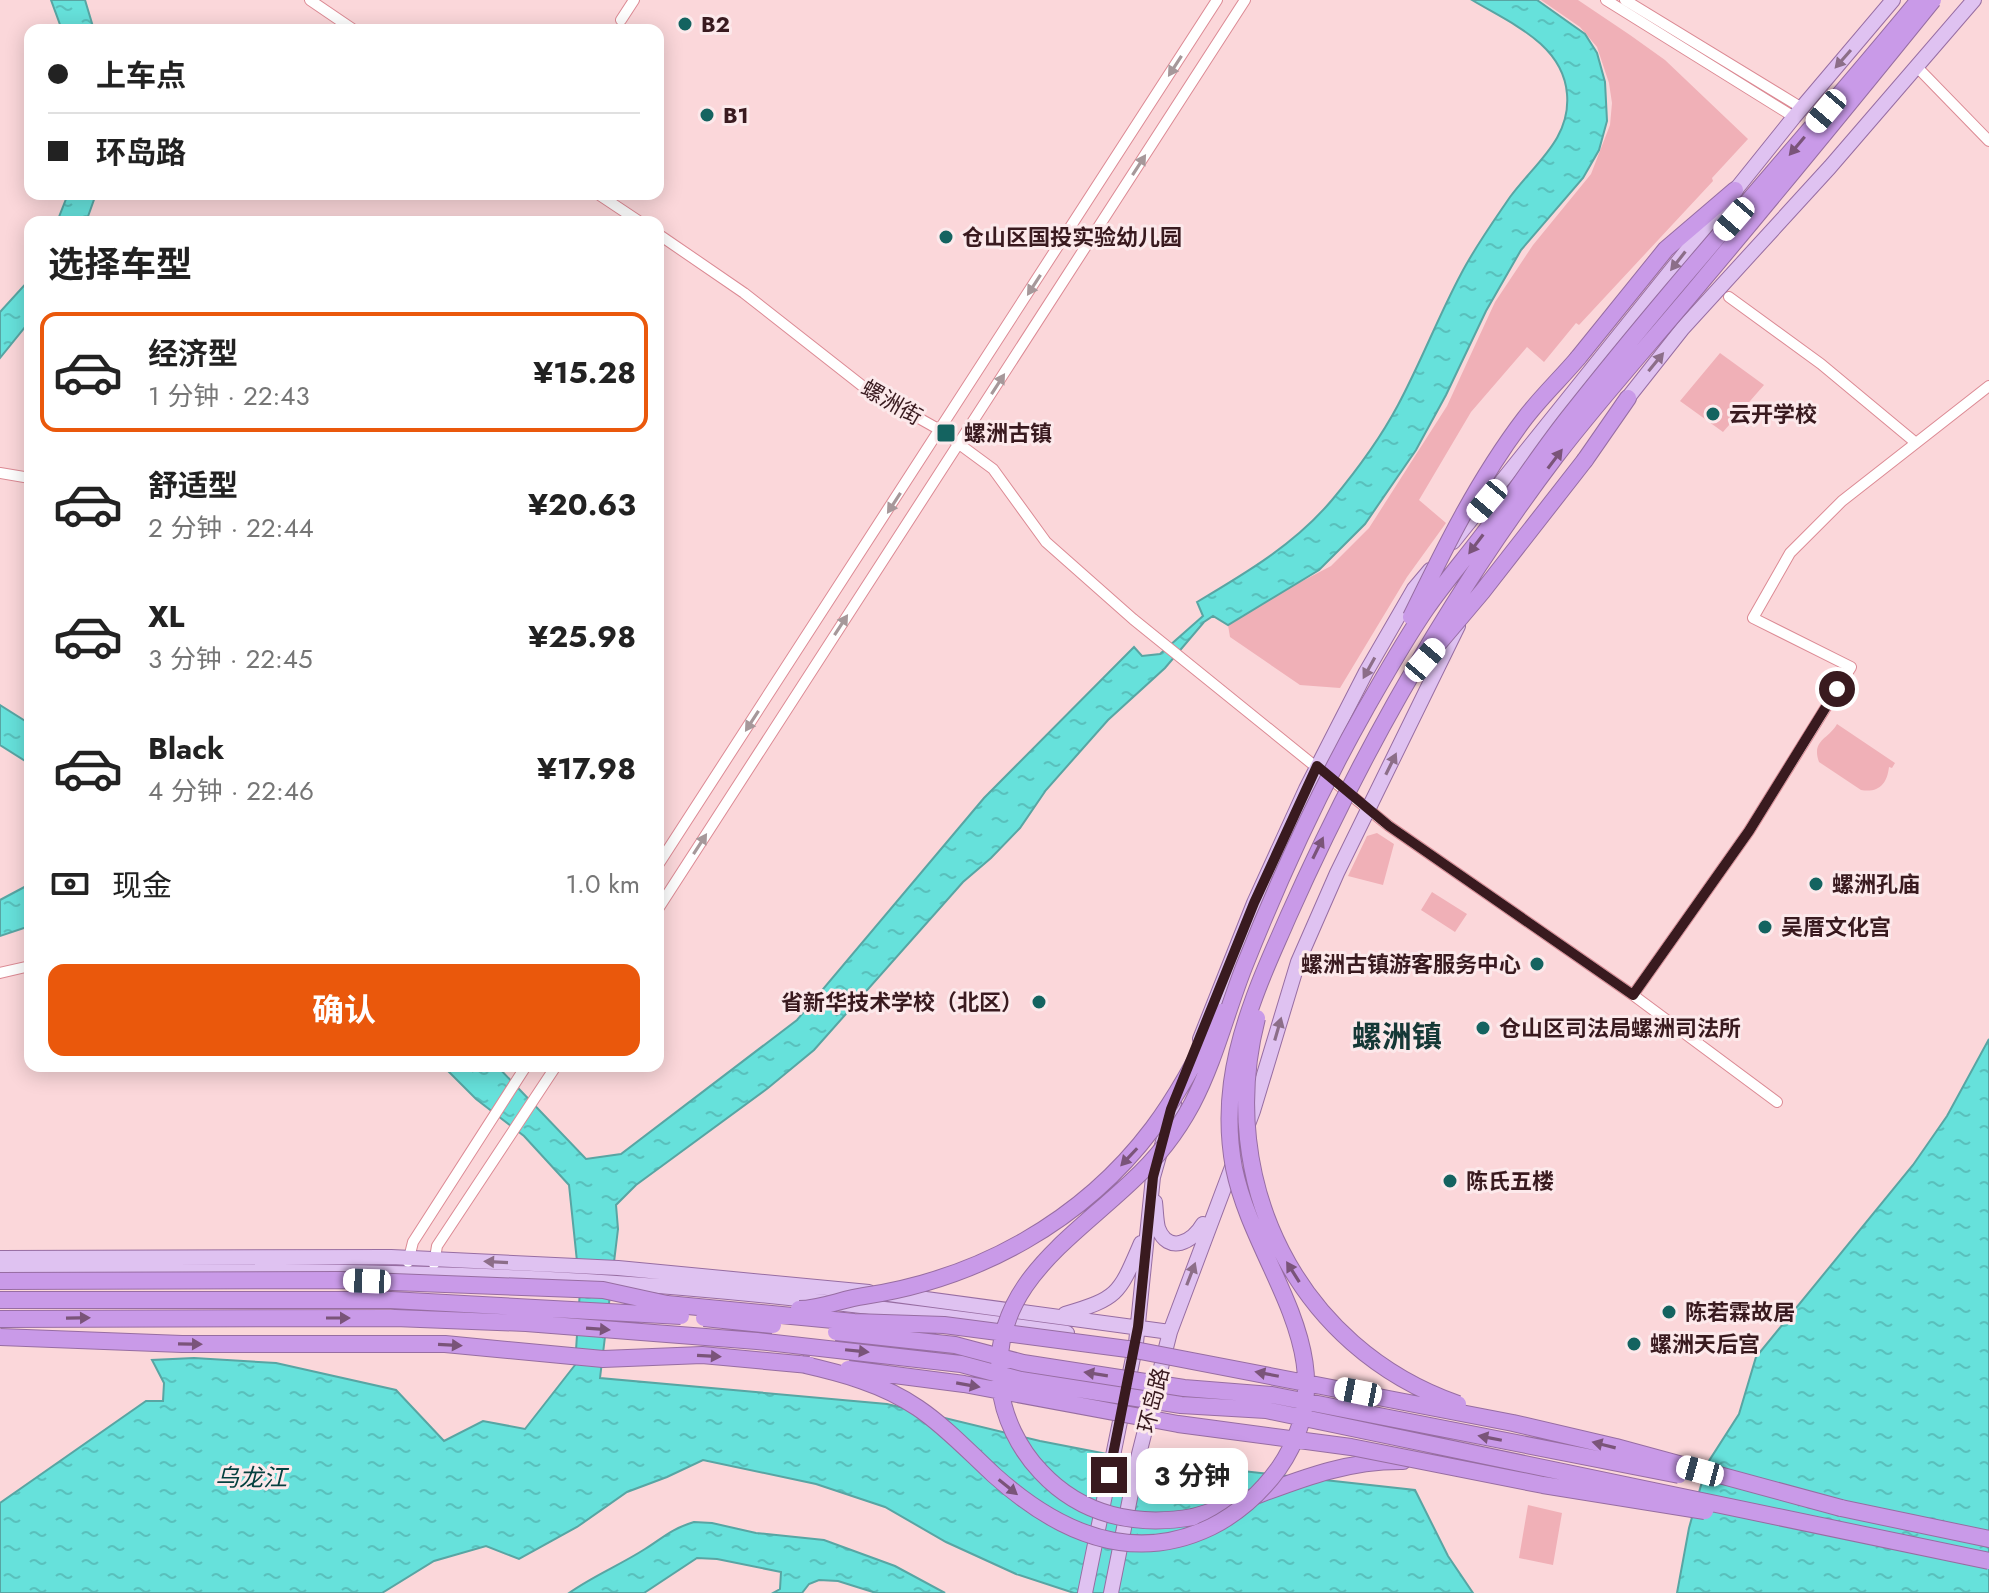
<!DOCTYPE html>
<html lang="zh">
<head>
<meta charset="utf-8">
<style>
	:root { --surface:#fff; --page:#f2f2f2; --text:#222; --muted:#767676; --line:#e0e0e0; --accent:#ea580c }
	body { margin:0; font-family:Jost,"Noto Sans SC",sans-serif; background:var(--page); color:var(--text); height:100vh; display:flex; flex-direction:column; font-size:30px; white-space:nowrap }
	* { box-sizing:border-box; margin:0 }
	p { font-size:26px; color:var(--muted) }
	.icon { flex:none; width:44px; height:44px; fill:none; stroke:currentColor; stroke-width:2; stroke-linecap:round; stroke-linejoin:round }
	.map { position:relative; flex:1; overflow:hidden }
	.sheet { position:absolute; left:24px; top:216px; width:640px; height:856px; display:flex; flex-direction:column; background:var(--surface); border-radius:16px; box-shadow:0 4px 20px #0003 }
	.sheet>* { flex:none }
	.top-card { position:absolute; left:24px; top:24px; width:640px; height:176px; border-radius:16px; box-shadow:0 4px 20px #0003; display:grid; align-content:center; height:176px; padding:0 24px; background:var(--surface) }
	.end { position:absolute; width:36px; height:36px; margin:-18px; border:10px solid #391a1f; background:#fff; box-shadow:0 0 0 4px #fff }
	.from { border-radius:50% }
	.bubble { position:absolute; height:56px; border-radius:16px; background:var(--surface); box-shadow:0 4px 20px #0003; font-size:26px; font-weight:700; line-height:56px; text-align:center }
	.car { position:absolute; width:24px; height:48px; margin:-24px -12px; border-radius:10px; box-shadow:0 0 6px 2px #0007; background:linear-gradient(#fff 24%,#345 0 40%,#fff 0 76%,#345 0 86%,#fff 0) }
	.top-card b { display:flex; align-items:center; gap:28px; height:76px; font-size:30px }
	.top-card b+b { border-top:2px solid var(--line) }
	.top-card i { width:20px; height:20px; background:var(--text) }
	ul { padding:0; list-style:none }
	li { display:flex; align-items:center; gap:24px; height:120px; margin:0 16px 12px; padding:0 8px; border:4px solid transparent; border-radius:16px }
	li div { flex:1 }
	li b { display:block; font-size:30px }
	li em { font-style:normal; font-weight:700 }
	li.active { border-color:var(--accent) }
	li>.icon { width:72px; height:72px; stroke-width:1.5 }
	h2 { padding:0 24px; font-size:36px; line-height:96px }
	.pay { display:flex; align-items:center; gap:20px; height:88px; padding:0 24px; font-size:30px }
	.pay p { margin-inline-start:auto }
	.primary-button { display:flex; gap:16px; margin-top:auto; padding:16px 24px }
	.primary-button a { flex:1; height:92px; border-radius:16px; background:var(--accent); color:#fff; font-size:32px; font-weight:700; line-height:92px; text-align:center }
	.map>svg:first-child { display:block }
</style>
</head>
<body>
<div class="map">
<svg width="1989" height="1593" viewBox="0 0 1989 1593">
	<defs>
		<pattern id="water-ripples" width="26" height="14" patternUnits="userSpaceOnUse" patternTransform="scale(2)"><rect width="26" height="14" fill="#66e1db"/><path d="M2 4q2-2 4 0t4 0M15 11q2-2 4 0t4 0" fill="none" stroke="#59c0bc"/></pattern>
	</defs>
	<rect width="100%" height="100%" fill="#fbd7da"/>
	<path fill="#f0b0b7" d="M1541,0H1578L1630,35L1665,60L1748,139L1712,178L1713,181L1579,325L1576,323L1544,362L1527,347L1471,412L1419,500L1446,523L1407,577L1340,688L1300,685L1230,637L1228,625L1272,597L1331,566L1369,528L1447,406L1495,302L1533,245L1591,174L1610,125L1612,103L1609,83L1597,47L1580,27Z
		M1720,353L1764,385L1723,432L1680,401Z
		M1837,724L1895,763L1892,768L1889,767C1887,784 1879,793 1861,790L1819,762C1811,740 1829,739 1837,724Z
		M1377,833L1394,844L1383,885L1348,876L1367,836Z
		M1432,892L1467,914L1455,932L1421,910Z
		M1528,1505L1562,1513L1553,1565L1519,1558Z"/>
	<path fill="url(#water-ripples)" stroke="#58a5a3" stroke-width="2" d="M51,0H85L94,30H62Z
		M1472,0H1537L1585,34L1597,53L1605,82L1607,121L1599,150L1583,178L1521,250L1486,311L1446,395L1416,450L1365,524L1319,570L1228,625L1213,616L1204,622L1165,668L1108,720L1046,790L1020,828L991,858L963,882L814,1050L768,1088L636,1185L616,1205L618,1229L600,1378L887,1404L1040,1441L1133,1459L1415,1490L1448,1556L1473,1593H1074L1016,1574L946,1542L885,1507L816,1484L703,1460L667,1477L627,1492L577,1527L519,1559L486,1546L434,1561L382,1593H0V1503L146,1401H163L164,1383L152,1360L194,1358L276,1363L396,1390L444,1441L483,1421L525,1429L575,1365L580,1290L569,1185L524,1136L476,1099L443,1066H497L586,1159L621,1154L797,1020L984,798L1134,647L1142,656L1160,654L1203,616L1197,602C1246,573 1295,544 1332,500C1357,470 1380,439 1398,405C1421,362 1438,317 1461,274C1475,247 1493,222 1510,197C1534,164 1571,139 1567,94C1563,44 1510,23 1472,0Z
		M68,194H96L86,222H57Z
		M30,279V321L0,358V312Z
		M0,705L30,724V764L0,745Z
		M30,884V926L0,936V900Z
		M1989,1039V1593H1677L1689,1528L1707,1464L1739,1414L1756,1357L1913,1165L1947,1116Z
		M694,1522L712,1523L756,1533L824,1540L895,1566L945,1593H876L838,1581L819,1580L809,1584L802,1593H773L780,1589L781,1572L717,1559L697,1558L644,1593H569C593,1576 620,1565 645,1549C664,1537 671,1529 694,1522Z"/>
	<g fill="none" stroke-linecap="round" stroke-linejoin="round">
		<g stroke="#dc8a94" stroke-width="12">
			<path id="minor" d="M310,0L354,30
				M1606,0L1794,117
				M1625,0L1802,108
				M621,20L634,0
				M1916,66L1989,141
				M598,194L640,222
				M658,234L744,293L865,388L940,430L993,469L1046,542L1133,619L1389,826L1633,995L1777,1102
				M1729,297L1821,364L1916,443
				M0,473L30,478
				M658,865L1217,0
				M658,909L1245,0
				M0,973L30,966
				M1633,995L1749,831L1851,667L1753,618L1790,553L1842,501L1989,386
				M408,1262L413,1242L526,1066
				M434,1264L437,1246L556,1066"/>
		</g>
		<g stroke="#976da2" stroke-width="16">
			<path id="major" d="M1623,404L1683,328L1830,167L1974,0
				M1453,542L1794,117L1893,0
				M1200,1039L1254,903L1306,789L1366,672L1414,589L1430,570
				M1155,1202C1156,1210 1156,1220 1158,1228C1168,1255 1193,1242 1203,1224
				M0,1258L391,1257L618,1268L869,1292
				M0,1272C206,1270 411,1269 616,1283C767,1293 917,1312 1067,1333
				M889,1294L1170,1332
				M1065,1314C1119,1298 1119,1294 1141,1243
				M1085,1593L1136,1343L1153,1177L1174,1103
				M1111,1593L1138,1458L1170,1332L1253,1111L1298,962L1337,873L1458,626"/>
		</g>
		<g stroke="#976da2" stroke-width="18">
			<path id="highway" d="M1578,358L1666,249L1735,190
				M1585,460L1628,398
				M1841,1508L1989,1539
				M1193,1517C1266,1497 1324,1460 1403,1461"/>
		</g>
		<use href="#minor" stroke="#fff" stroke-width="10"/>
		<use href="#major" stroke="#dfc2f1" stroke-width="14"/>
		<use href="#highway" stroke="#c99ae8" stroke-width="16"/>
		<g stroke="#976da2" stroke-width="18" stroke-linecap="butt">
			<path id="highway-bridge" d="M1411,617C1444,549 1479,478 1525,418C1541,397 1561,378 1578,358
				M1433,650L1482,592L1585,460
				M1257,1018C1215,1181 1297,1348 1458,1404
				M0,1281L341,1280L603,1290L667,1304L854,1322L944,1325L1135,1350L1513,1423L1616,1447L1841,1508
				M0,1300H391L681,1316
				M799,1309C821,1309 842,1299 864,1296C978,1279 1083,1221 1153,1128C1180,1092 1200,1052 1221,1012
				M704,1318L773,1325
				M0,1319L395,1318L526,1323L654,1333L757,1341L961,1364L1021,1380L1181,1405L1266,1410L1989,1561
				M836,1332L955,1345L1023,1363L1184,1388L1272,1395L1679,1475
				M0,1337L182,1344H445L603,1359L702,1355L809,1365
				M801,1364C841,1373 883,1384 918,1408C946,1427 969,1452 994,1475C1056,1531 1130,1566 1211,1527C1239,1513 1261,1493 1279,1468C1353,1360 1255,1271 1234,1168C1223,1109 1233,1056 1253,1001C1263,972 1276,945 1288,917C1361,753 1448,599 1556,456C1602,396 1654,339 1702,281C1780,188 1857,94 1933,0
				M848,1369L964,1384L1178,1424L1351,1447L1543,1485L1705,1511
				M1193,1517C1137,1527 1082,1516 1041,1472C1019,1449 1003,1417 1000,1385C990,1286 1069,1241 1132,1181C1155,1160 1177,1132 1192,1104C1215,1060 1226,1013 1244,967C1279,879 1318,793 1365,710C1384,677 1404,641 1426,609C1446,580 1470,553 1491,524C1519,487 1543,449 1572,413C1683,272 1805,139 1919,0"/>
		</g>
		<use href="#highway-bridge" stroke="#c99ae8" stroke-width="16"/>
	</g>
	<defs><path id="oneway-solid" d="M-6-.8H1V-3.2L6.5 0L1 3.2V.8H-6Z" transform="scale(2)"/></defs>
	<g fill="#8c6e88">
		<use href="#oneway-solid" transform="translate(1843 59) rotate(131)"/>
		<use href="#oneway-solid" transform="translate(1678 261) rotate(128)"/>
		<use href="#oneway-solid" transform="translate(1656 362) rotate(-51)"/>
		<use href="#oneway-solid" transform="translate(1369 668) rotate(119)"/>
		<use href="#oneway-solid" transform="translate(1391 764) rotate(-64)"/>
		<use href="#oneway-solid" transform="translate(1278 1029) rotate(-74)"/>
		<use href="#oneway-solid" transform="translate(496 1262) rotate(-177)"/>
		<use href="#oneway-solid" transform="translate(1191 1274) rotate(-69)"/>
	</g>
	<g fill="#a6989a">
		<use href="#oneway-solid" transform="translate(1175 66) rotate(123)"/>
		<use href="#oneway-solid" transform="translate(1139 165) rotate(-57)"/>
		<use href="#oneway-solid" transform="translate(1034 285) rotate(123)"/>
		<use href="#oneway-solid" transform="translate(998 384) rotate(-57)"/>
		<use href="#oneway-solid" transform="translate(894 503) rotate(123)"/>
		<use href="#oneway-solid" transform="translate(841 625) rotate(-57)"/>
		<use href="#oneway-solid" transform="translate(752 721) rotate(123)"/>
		<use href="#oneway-solid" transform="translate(700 844) rotate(-57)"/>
	</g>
	<g fill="#7a5479">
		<use href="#oneway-solid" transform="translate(1797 146) rotate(130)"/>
		<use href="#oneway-solid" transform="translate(1555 459) rotate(-53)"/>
		<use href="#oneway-solid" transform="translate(1476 544) rotate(127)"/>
		<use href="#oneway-solid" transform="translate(1318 848) rotate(-64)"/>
		<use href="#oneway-solid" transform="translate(1129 1157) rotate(133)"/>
		<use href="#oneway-solid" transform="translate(1293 1272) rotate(-122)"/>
		<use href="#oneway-solid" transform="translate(78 1318) rotate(-1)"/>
		<use href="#oneway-solid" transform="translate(338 1318)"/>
		<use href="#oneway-solid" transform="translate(598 1329) rotate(4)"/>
		<use href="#oneway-solid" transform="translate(190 1344) rotate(1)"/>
		<use href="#oneway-solid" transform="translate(450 1345) rotate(3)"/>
		<use href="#oneway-solid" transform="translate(857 1351) rotate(6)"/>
		<use href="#oneway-solid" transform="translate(709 1356) rotate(3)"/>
		<use href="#oneway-solid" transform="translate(1096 1374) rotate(-171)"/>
		<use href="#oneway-solid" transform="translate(1267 1374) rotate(-169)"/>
		<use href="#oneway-solid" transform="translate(968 1385) rotate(10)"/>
		<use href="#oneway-solid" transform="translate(1490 1438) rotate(-169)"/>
		<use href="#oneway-solid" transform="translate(1604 1445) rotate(-166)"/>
		<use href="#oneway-solid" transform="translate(1008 1487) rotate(39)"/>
	</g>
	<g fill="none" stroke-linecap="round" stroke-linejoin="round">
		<path stroke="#391a1f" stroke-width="10" d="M1109,1475L1138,1327L1153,1177L1171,1109L1254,903L1317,766L1389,826L1633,995L1749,831L1837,689"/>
	</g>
	<g fill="#146360" stroke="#fce9eb" stroke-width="3">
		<circle cx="685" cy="24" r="8"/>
		<circle cx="707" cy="115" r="8"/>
		<circle cx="946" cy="237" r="8"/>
		<circle cx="1713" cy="414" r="8"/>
		<rect x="936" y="423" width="20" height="20" rx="4"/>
		<circle cx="1816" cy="884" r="8"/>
		<circle cx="1765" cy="927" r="8"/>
		<circle cx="1537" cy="964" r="8"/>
		<circle cx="1039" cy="1002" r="8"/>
		<circle cx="1483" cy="1028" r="8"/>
		<circle cx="1450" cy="1181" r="8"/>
		<circle cx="1669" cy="1312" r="8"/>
		<circle cx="1634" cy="1344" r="8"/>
	</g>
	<g text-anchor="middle" stroke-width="6" stroke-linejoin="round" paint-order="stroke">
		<g font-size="22" font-weight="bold" fill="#391a1f" stroke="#fce9eb" text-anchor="start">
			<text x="701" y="32">B2</text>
			<text x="723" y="123">B1</text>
			<text x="962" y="245">仓山区国投实验幼儿园</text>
			<text x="1729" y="422">云开学校</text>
			<text x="964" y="441">螺洲古镇</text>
			<text x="1832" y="892">螺洲孔庙</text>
			<text x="1781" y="935">吴厝文化宫</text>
			<text x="1521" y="972" text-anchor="end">螺洲古镇游客服务中心</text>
			<text x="1023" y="1010" text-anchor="end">省新华技术学校（北区）</text>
			<text x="1499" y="1036">仓山区司法局螺洲司法所</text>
			<text x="1466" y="1189">陈氏五楼</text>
			<text x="1685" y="1320">陈若霖故居</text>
			<text x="1650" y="1352">螺洲天后宫</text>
		</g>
		<g font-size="22" fill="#391a1f" stroke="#fce9eb">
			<text transform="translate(892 402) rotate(30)" y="8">螺洲街</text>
			<text transform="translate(1153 1400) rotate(-76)" y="8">环岛路</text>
		</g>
		<g font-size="24" font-style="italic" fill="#05403f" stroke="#fce9eb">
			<text x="251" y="1486">乌龙江</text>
		</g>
		<g font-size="30" font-weight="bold" fill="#153836" stroke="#fce9eb">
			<text x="1397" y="1047">螺洲镇</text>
		</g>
	</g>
</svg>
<i class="end from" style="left:1837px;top:689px"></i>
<i class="end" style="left:1109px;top:1475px"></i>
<div class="bubble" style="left:1136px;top:1448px;width:112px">3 分钟</div>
<i class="car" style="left:1826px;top:111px;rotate:220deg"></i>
<i class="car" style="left:1734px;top:219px;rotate:221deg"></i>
<i class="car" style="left:1487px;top:501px;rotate:220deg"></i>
<i class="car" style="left:1425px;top:660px;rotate:40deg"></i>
<i class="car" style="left:367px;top:1281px;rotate:272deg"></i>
<i class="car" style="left:1358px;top:1392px;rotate:281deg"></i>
<i class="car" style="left:1700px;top:1471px;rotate:285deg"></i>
<div class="top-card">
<b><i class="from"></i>上车点</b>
<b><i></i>环岛路</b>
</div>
<section class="sheet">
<h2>选择车型</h2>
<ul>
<li class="active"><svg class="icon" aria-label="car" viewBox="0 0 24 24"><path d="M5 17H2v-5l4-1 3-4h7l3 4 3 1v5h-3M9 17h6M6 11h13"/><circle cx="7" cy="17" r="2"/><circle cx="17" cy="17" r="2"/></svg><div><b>经济型</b><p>1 分钟 · 22:43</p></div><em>¥15.28</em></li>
<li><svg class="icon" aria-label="car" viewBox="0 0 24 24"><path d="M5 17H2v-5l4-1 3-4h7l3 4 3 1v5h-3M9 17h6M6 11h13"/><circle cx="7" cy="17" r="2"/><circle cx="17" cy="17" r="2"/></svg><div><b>舒适型</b><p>2 分钟 · 22:44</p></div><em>¥20.63</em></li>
<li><svg class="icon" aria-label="car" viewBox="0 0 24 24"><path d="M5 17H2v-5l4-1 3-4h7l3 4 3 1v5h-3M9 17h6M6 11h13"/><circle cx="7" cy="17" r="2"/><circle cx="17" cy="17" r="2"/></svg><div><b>XL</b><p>3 分钟 · 22:45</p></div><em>¥25.98</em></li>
<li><svg class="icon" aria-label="car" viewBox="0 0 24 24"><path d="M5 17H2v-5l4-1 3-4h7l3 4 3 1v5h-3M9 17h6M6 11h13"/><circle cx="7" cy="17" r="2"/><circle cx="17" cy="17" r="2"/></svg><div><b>Black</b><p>4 分钟 · 22:46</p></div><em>¥17.98</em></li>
</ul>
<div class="pay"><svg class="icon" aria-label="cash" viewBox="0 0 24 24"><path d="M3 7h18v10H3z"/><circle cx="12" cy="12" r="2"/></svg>现金<p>1.0 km</p></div>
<div class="primary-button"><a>确认</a></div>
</section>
</div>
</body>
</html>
